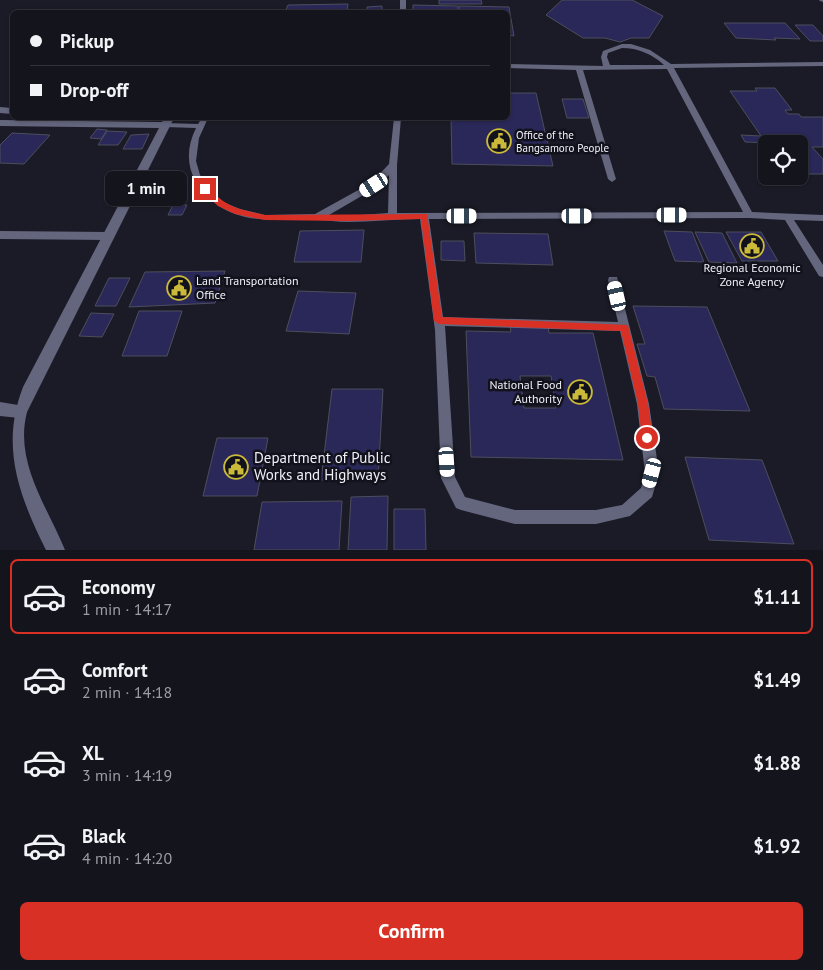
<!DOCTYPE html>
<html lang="en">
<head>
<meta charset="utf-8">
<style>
	:root { --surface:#14141d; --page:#21212a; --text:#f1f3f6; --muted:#9d9ea4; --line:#33333b; --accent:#d93025 }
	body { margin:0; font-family:"PT Sans",sans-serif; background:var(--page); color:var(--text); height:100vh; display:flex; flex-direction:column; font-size:19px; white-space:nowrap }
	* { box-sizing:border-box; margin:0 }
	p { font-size:16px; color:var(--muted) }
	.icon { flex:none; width:28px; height:28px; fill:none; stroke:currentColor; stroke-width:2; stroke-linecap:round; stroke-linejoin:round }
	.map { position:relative; height:550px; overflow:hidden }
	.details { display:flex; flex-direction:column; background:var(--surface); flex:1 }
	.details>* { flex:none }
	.hud { position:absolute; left:10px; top:10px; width:500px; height:110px; border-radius:8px; box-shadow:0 1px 4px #0004,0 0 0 1px var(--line); display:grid; align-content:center; height:110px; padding:0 20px; background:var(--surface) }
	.fabs { position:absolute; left:758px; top:135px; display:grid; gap:10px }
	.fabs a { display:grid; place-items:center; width:50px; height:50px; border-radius:8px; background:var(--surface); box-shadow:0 1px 4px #0004,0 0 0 1px var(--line); font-size:25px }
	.end { position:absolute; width:22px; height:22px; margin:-11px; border:6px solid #d93025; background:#fff; box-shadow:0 0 0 2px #fff }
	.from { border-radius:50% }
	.bubble { position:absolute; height:35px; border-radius:8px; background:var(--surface); box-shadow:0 1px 4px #0004,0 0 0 1px var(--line); font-size:16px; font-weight:700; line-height:35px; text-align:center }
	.car { position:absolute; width:15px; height:30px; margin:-15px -8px; border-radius:6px; box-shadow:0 0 4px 1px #0007; background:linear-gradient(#fff 24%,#345 0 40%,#fff 0 76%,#345 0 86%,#fff 0) }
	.hud b { display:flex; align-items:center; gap:18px; height:48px; font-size:19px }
	.hud b+b { border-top:1px solid var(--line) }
	.hud i { width:12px; height:12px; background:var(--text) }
	ul { padding:9px 0 0; list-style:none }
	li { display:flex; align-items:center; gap:15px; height:75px; margin:0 10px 8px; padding:0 10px; border:2px solid transparent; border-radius:8px }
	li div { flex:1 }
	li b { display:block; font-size:19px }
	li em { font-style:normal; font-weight:700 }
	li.selected { border-color:var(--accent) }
	li>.icon { width:45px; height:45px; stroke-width:1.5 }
	.primary-button { display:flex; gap:10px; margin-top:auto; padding:10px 20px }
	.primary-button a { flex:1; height:58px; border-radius:8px; background:var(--accent); color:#fff; font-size:20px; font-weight:700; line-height:58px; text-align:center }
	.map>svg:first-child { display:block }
</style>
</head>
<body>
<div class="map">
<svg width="823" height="550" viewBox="0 0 823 550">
	<rect width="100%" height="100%" fill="#1b1b27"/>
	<path fill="#292858" stroke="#4d4e5c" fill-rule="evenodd" d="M439,0H481L482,4H439Z
		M562,0H632L663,16L649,38H631L620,42L605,38H583L546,15Z
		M348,4L347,12H285L288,5Z
		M413,5L458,6V12H413Z
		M382,6V12H367V7Z
		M459,6L509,7L514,36L508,35V12H459Z
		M724,23H785L800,39L774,38L776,40L736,38Z
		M795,25H813L823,36V41H810Z
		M755,88H775L792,110H785L788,114H799L801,117H823V147H812L823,159V174H799V144L745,142L741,135L761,136L730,91H757Z
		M508,93H536L553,166L452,164L451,118H508Z
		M562,99H583L589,118H567Z
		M97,129L107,130L101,139L90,138Z
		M107,131L127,132L118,145H98Z
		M12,133L50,135L24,164L0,163V145Z
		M149,134L142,149H123L131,135Z
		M173,205H187L182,215H168Z
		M364,230L361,262H294L300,231Z
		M664,231L692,232L704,262L675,261Z
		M695,232L722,233L737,263L709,262Z
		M726,232H761L778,261H742Z
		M474,233L548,234L553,265L476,263Z
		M441,241H464L465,261L441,260Z
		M225,271L215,303L129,307L145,272Z
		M109,278H130L116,306H95Z
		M298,291L356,293L349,334L286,331Z
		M633,306L707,307L750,411L664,409L655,377L647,376L637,344H645Z
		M139,311H182L167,356H122Z
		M91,313L114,314L102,337L79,336Z
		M510,326H548L549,333H593L623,460L471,457L466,331L511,332ZM520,376H551L556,408H524Z
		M332,389H383L378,481L321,480Z
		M217,438H268L257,496H203Z
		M685,457L762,460L794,544L709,540Z
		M388,496L387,550H348L351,497Z
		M342,501L339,550H254L262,502Z
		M394,509H425L426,550H394Z"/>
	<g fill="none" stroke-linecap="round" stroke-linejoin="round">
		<path fill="#64667e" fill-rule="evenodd" d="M400,0H406V12H400Z
			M819,0H823V2L820,1Z
			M622,44H631L650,50L671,64L823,62V66L674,68L752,212L823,215V221L794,220L823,265V277L819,276L785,220L749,218L429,219L443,317L618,322L608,280L609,277H617L649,404L659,473L652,497L630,516L596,524H515L461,510L456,508L441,478L435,330L420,219C396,219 371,222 347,222C337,222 327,220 317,220C270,219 226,228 196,182C186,165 187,146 196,128L165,127L161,125L165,123L198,124L202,118H208L199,138L196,161L200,175L208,187L223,202L240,209L265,215L315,214L371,183L389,164L394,118H401L397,165V213L743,212L667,69L583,70L616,179L612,182L608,179L576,70L508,68V64L603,66L601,57L603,51ZM622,48C638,48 652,54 664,65H610L607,57L608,53ZM389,175L388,213L347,216L329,215L377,187ZM445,326L620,331L637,404L645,473L641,488L622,505L596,510H515L465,497L455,477Z"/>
		<path fill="#64667e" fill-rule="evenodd" d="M0,231L108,232L114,236L108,240L0,239Z
			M0,402L24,406L27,411L24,416L19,418L0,416Z"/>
		<path fill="#64667e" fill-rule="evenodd" d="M0,107L12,108V114L0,113Z
			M165,118H174L27,412C14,462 47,506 65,550H46C19,496 0,446 23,387L159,128L0,126V120L162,122Z"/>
	</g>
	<path fill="#d93025" d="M203,188H208C228,208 238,209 265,215L427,214L442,317L628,325L648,404L653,438L651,442L647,444L642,438L638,404L621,331L439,324L434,321L421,219L347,221L265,220L235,214L218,206L203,191Z"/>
	<defs>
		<g id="civic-ring" transform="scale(1.25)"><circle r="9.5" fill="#12121d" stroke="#cbba39" stroke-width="1.5"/><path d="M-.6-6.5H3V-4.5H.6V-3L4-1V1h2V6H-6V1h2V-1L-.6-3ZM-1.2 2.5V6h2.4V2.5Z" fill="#cbba39"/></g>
	</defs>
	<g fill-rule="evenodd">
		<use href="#civic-ring" x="499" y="141"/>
		<use href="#civic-ring" x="752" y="246"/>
		<use href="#civic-ring" x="179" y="288"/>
		<use href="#civic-ring" x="580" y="392"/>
		<use href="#civic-ring" x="236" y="467"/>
	</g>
	<g text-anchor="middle" stroke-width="5" stroke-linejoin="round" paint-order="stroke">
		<g font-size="11" fill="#eff0f8" stroke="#12121d" text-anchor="start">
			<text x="516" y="139">Office of the<tspan x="516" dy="13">Bangsamoro People</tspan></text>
		</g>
		<g font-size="12" fill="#eff0f8" stroke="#12121d">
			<text x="752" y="272">Regional Economic<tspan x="752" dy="14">Zone Agency</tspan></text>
			<text x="196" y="285" text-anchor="start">Land Transportation<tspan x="196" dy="14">Office</tspan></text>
			<text x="562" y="389" text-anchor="end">National Food<tspan x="562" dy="14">Authority</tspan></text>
		</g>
		<g font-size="15" fill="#eff0f8" stroke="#12121d" text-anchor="start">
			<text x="254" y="463">Department of Public<tspan x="254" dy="17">Works and Highways</tspan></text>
		</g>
	</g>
</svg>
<div class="fabs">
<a><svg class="icon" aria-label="locate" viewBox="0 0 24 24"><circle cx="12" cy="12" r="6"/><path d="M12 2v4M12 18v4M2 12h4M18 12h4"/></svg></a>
</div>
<i class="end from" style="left:647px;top:438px"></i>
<i class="end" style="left:205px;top:189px"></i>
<div class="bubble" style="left:105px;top:171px;width:82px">1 min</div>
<i class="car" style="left:374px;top:185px;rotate:237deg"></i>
<i class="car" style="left:672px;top:215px;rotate:90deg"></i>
<i class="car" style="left:462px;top:216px;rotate:90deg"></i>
<i class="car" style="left:577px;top:216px;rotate:90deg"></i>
<i class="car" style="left:617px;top:296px;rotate:347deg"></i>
<i class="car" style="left:447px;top:462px;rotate:176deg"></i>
<i class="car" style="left:652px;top:473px;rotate:195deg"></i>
<div class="hud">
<b><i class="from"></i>Pickup</b>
<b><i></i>Drop-off</b>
</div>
</div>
<section class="details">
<ul>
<li class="selected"><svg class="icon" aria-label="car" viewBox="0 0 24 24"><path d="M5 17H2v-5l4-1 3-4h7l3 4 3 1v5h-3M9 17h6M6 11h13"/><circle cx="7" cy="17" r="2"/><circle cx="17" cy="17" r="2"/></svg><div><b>Economy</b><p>1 min · 14:17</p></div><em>$1.11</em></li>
<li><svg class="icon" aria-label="car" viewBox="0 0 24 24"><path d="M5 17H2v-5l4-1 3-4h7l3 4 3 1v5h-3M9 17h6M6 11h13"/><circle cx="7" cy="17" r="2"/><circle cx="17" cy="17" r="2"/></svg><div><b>Comfort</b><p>2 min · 14:18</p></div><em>$1.49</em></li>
<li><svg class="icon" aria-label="car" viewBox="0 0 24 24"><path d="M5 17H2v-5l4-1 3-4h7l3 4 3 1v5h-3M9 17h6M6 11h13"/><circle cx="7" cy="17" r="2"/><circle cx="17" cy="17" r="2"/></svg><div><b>XL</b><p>3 min · 14:19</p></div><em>$1.88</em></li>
<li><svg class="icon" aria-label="car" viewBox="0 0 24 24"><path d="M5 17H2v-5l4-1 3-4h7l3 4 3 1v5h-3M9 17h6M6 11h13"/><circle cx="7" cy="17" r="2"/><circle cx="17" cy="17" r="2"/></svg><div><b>Black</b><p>4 min · 14:20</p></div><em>$1.92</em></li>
</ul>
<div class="primary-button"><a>Confirm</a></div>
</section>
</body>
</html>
